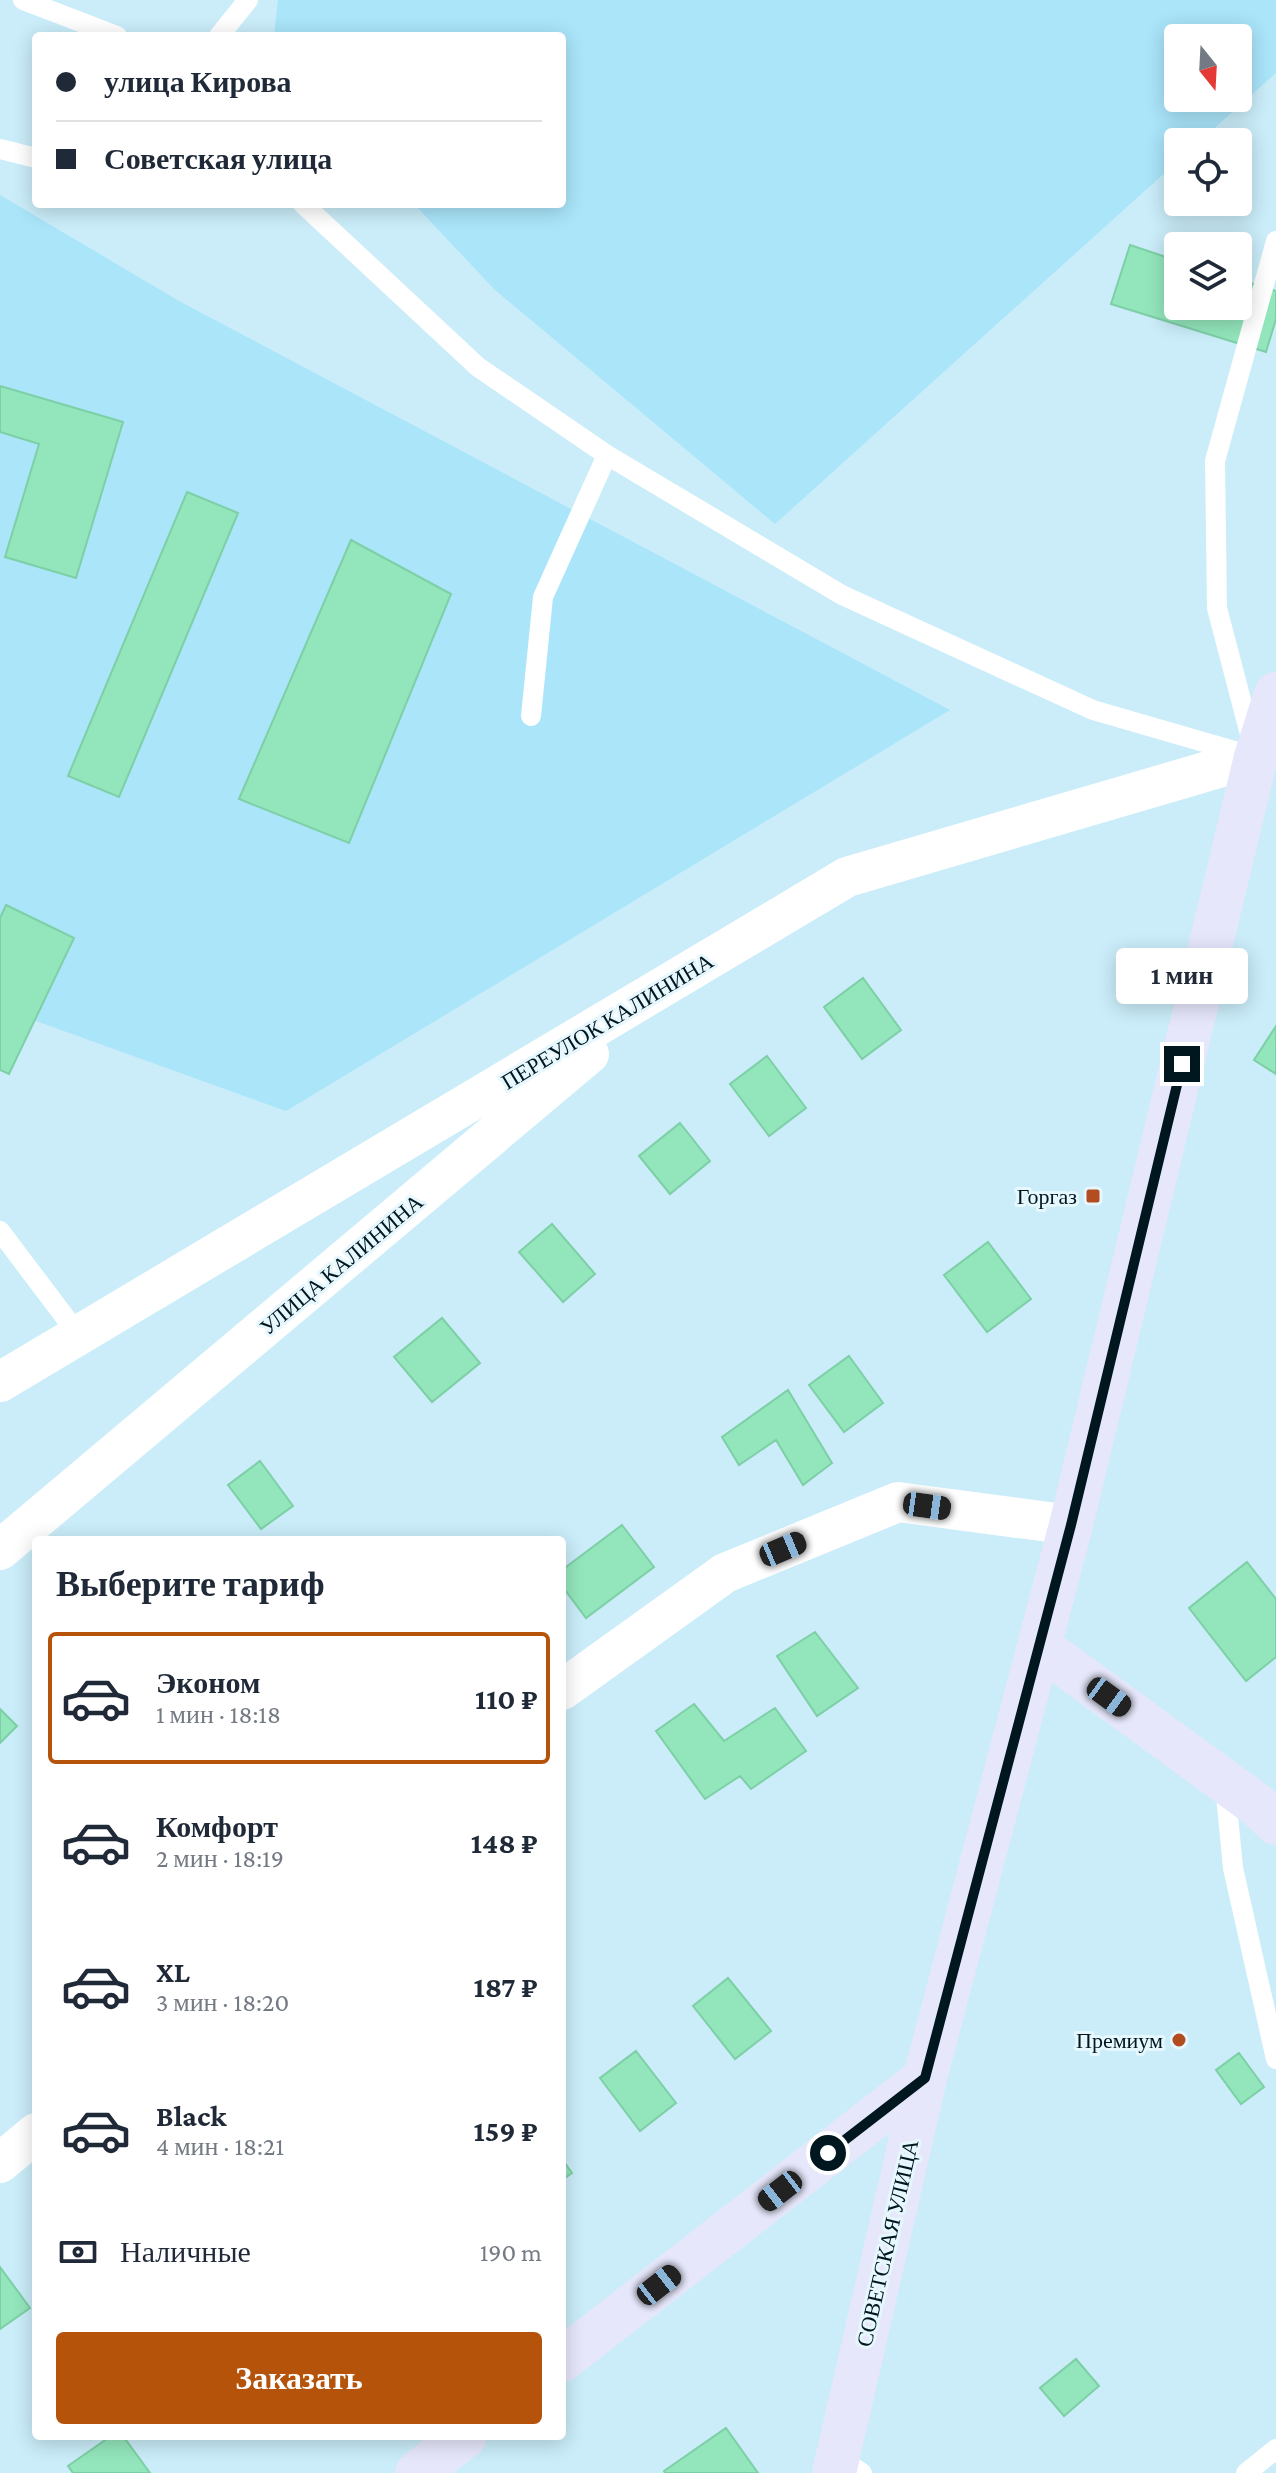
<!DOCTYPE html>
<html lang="ru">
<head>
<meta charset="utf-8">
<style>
	:root { --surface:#fff; --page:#f6f6f7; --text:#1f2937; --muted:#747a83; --line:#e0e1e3; --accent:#b45309 }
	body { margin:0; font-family:"Crimson Pro",serif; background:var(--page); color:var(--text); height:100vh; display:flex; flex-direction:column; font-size:30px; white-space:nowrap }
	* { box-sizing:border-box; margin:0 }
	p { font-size:26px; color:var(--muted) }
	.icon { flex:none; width:44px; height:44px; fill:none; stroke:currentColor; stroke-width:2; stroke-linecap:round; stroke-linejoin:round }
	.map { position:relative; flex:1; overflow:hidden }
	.details { position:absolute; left:32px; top:1536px; width:534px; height:904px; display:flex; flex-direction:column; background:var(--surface); border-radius:8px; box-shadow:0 4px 20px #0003 }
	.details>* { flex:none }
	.banner { position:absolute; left:32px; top:32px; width:534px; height:176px; border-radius:8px; box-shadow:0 4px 20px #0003; display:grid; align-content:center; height:176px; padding:0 24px; background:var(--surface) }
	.needle { width:52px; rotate:162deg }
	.tools { position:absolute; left:1164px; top:24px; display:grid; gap:16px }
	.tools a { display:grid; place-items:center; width:88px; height:88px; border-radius:8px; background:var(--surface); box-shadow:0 4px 20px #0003; font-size:40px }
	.end { position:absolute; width:36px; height:36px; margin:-18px; border:10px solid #001720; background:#fff; box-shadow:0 0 0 4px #fff }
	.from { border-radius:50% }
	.bubble { position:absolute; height:56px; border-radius:8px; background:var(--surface); box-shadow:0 4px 20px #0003; font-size:26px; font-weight:700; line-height:56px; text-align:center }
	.car { position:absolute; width:24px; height:48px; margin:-24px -12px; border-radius:10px; box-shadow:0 0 6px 2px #0007; background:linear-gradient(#222 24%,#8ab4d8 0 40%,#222 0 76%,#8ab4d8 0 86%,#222 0) }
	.banner b { display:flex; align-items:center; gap:28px; height:76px; font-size:30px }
	.banner b+b { border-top:2px solid var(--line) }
	.banner i { width:20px; height:20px; background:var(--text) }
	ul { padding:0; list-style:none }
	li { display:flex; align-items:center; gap:24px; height:132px; margin:0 16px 12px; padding:0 8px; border:4px solid transparent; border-radius:8px }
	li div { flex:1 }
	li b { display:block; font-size:30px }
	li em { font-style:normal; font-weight:700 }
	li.selected { border-color:var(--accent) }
	li>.icon { width:72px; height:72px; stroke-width:1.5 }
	h2 { padding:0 24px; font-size:36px; line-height:96px }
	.pay { display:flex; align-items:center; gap:20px; height:88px; padding:0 24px; font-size:30px }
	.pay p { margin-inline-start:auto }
	.primary-button { display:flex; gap:16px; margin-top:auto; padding:16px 24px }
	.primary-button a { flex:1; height:92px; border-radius:8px; background:var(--accent); color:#fff; font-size:32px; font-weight:700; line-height:92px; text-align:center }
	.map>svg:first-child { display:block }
</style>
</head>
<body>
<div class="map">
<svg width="1276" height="2473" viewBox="0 0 1276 2473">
	<rect width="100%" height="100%" fill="#caedf9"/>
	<path fill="#aae5fa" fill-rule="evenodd" d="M278,0H1276V73L1199,142H1178V161L775,524L495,290L414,204H562V36H274ZM1178,38H1238V98H1178Z
		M0,195L179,301L950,710L286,1111L0,1008Z"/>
	<path fill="#93e6bc" stroke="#7dcfa6" stroke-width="2" d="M1130,245L1178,261V306H1238V279L1276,291V319L1266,352L1111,304Z
		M0,386L123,422L76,578L5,557L39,444L0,432Z
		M187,492L238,513L119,797L68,776Z
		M351,540L451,594L349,843L239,799Z
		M6,905L74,938L9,1074L0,1070V918Z
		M863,978L901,1030L862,1059L824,1007Z
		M1276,1026V1074L1254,1060Z
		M767,1056L806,1108L769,1136L730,1084Z
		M680,1123L710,1161L670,1194L639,1156Z
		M552,1224L595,1274L563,1302L519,1252Z
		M988,1242L1031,1299L987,1332L944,1275Z
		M442,1318L480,1363L432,1402L394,1357Z
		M849,1356L883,1403L844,1432L809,1385Z
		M788,1390L832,1463L803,1485L776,1440L739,1465L722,1437Z
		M260,1461L293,1506L261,1529L228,1485Z
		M622,1525L654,1567L586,1618L562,1586V1570Z
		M1247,1562L1276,1599V1657L1246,1681L1189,1608Z
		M815,1632L858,1688L817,1716L777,1656Z
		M694,1704L724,1741L775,1708L806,1751L751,1789L740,1776L705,1799L656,1731Z
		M0,1709L17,1726L0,1743Z
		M728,1978L771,2031L735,2059L693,2006Z
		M636,2051L676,2103L640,2131L600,2078Z
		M1239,2053L1264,2087L1241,2104L1216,2070Z
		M562,2159L572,2173L562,2180Z
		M0,2267L30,2308L0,2329Z
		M1076,2359L1099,2386L1064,2416L1040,2388Z
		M726,2428L758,2473H665L664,2471Z
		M111,2436H123L150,2473H73L68,2466Z"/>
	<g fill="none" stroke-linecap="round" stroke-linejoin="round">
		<path stroke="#fff" stroke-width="20" d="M23,0L117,36
			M219,36L248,0
			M0,149L36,158
			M303,204L478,367L607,455L842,595L1093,710L1245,754
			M531,716L543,597L607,455
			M1252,742L1217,608L1215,461L1276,241
			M0,1231L80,1337
			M1225,1785L1233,1868L1276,2059
			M838,2457L862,2473
			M1246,2473L1276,2449"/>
		<path stroke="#fff" stroke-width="40" d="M0,1382L847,877L1256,757L1276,739
			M0,1550L589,1054
			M562,1690L725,1573L898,1502L1071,1525
			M0,2163L36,2133"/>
		<path stroke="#e6e7fb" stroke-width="44" d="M1039,1646L1257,1805L1276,1823
			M562,2360L925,2078
			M417,2473L465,2436
			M834,2473L925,2078L1071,1525L1256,757L1276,694"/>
	</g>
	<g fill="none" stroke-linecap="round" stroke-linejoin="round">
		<path stroke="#001720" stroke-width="10" d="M828,2153L925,2078L1071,1525L1182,1064"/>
	</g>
	<g fill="#b24c21" stroke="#e6f7fd" stroke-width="3">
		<rect x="1085" y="1188" width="16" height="16" rx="4"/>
		<circle cx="1179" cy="2040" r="8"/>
	</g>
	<g text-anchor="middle" stroke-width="6" stroke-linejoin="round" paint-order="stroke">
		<g font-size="22" fill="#001720" stroke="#e6f7fd">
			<text transform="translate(607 1021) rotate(-31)" y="8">ПЕРЕУЛОК КАЛИНИНА</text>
			<text transform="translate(341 1264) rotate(-40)" y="8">УЛИЦА КАЛИНИНА</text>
			<text transform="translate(887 2243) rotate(-77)" y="8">СОВЕТСКАЯ УЛИЦА</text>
		</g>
		<g font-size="22" fill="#001720" stroke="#e6f7fd" text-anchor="end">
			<text x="1077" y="1204">Горгаз</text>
			<text x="1163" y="2048">Премиум</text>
		</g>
	</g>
</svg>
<div class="tools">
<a><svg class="needle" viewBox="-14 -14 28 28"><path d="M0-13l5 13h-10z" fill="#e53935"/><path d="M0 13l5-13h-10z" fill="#747a83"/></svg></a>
<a><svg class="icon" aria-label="locate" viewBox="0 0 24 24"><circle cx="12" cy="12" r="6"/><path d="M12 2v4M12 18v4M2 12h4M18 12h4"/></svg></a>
<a><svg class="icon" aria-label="layers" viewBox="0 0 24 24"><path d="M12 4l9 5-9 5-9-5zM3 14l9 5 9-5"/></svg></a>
</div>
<i class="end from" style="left:828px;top:2153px"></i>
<i class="end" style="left:1182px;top:1064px"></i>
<div class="bubble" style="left:1116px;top:948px;width:132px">1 мин</div>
<i class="car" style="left:927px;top:1506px;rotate:98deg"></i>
<i class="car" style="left:783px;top:1549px;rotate:67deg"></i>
<i class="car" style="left:1109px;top:1697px;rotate:126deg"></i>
<i class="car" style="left:780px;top:2191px;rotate:232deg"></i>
<i class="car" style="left:659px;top:2285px;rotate:52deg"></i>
<div class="banner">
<b><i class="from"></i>улица Кирова</b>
<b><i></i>Советская улица</b>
</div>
<section class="details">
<h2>Выберите тариф</h2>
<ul>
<li class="selected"><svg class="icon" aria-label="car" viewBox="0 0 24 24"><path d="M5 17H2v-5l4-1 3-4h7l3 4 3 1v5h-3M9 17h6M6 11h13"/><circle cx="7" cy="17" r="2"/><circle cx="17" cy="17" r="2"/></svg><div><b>Эконом</b><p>1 мин · 18:18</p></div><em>110 ₽</em></li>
<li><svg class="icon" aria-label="car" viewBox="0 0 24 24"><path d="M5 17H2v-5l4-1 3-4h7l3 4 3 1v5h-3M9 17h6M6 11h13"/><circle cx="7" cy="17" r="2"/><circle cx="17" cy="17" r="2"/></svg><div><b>Комфорт</b><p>2 мин · 18:19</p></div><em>148 ₽</em></li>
<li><svg class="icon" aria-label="car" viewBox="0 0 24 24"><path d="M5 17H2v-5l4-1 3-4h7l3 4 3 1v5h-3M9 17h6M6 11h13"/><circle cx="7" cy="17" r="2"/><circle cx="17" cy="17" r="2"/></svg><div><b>XL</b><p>3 мин · 18:20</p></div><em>187 ₽</em></li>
<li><svg class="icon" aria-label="car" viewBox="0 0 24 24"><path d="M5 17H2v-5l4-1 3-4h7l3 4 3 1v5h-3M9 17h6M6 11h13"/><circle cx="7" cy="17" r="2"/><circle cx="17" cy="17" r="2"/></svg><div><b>Black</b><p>4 мин · 18:21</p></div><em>159 ₽</em></li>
</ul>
<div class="pay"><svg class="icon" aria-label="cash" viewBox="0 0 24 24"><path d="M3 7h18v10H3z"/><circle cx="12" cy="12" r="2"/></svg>Наличные<p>190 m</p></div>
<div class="primary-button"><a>Заказать</a></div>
</section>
</div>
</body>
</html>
